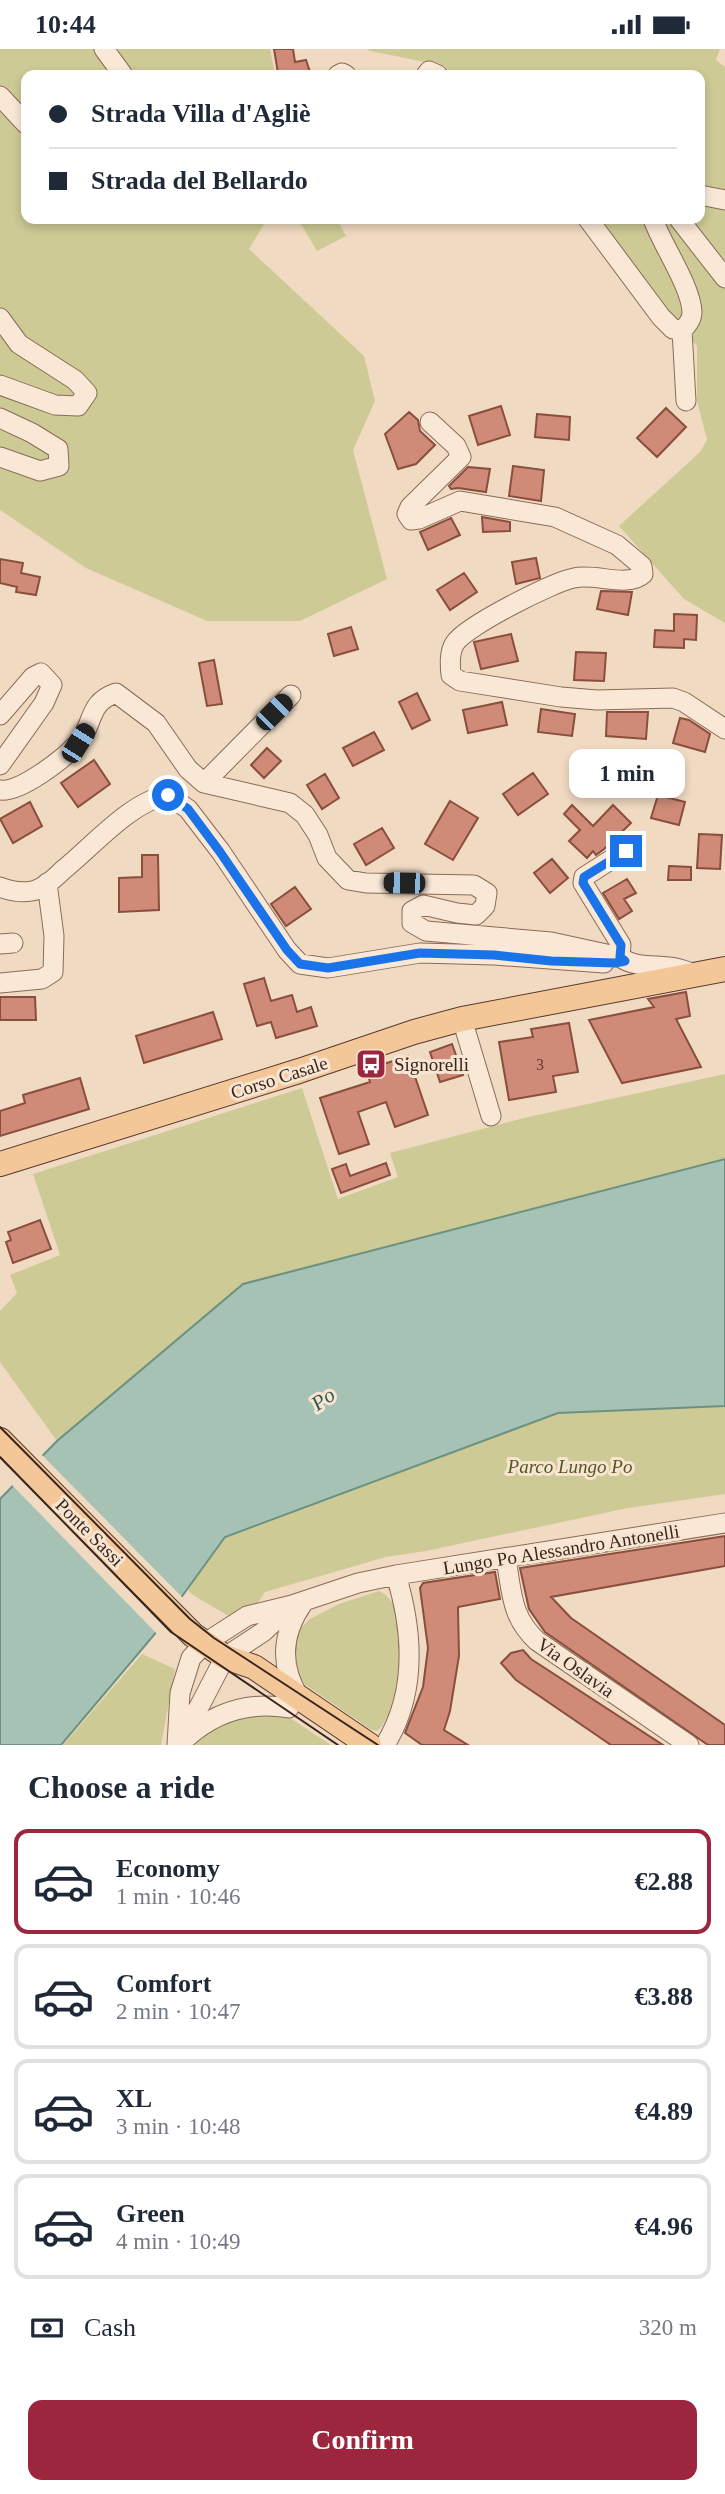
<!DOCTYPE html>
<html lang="en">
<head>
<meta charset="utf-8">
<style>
	:root { --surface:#fff; --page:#f6f6f7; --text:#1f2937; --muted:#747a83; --line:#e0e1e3; --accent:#9c263d }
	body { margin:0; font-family:"Times New Roman",serif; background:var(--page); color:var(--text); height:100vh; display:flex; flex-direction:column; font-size:26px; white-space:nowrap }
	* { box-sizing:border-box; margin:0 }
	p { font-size:23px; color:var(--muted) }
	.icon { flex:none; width:38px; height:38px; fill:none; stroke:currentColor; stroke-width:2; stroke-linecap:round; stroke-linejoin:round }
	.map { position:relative; height:1696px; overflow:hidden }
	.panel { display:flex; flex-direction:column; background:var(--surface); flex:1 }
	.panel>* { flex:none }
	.guide { position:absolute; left:21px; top:21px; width:684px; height:154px; border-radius:14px; box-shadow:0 4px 10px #0003; display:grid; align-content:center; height:154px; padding:0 28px; background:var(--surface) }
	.end { position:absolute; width:32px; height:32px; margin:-16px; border:9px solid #1a73e8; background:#fff; box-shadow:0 0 0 4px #fff }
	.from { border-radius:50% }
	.bubble { position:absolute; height:49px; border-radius:14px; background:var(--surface); box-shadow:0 4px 10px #0003; font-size:23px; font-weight:700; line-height:49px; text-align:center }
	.car { position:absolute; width:21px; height:42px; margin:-21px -10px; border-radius:9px; box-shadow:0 0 5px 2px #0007; background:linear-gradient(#222 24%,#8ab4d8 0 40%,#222 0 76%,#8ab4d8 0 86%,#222 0) }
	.guide b { display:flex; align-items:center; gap:24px; height:66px; font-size:26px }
	.guide b+b { border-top:2px solid var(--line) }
	.guide i { width:18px; height:18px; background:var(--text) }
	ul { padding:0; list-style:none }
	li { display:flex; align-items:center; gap:21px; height:105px; margin:0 14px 10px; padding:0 14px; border:4px solid var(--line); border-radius:14px }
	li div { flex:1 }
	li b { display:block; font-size:26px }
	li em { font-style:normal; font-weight:700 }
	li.on { border-color:var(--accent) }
	li>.icon { width:63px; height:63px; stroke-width:1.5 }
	h2 { padding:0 28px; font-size:32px; line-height:84px }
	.pay { display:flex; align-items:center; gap:18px; height:77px; padding:0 28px; font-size:26px }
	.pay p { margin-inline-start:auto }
	.button { display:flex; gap:14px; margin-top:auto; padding:14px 28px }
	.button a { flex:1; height:80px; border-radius:14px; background:var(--accent); color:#fff; font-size:28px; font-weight:700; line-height:80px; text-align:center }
	.status { display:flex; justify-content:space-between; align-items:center; height:49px; padding:0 35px; background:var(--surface); direction:ltr }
	.status svg { height:19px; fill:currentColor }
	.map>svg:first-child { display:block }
</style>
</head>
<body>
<div class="status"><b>10:44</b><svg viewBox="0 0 49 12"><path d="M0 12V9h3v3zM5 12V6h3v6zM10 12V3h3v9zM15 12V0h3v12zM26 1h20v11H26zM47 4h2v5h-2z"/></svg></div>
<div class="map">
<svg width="725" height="1696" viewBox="0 0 725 1696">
	<rect width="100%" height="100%" fill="#f0dac2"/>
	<path fill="#ceca96" d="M0,0H270L275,26H26V170H267L249,200L364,307L375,352L353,401L387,530L300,572H207L86,519L0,461Z
		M367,0H720L716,11L725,18V574L684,550L619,477L700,403L707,391L697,352V297L662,260L598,170H700V26H453L445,17L370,2Z
		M298,170H337L346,187L317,202Z
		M725,1025V1110L243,1235L57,1392L0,1313V1262L17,1244L10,1226L60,1206L33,1125L302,1039L338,1150L398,1128L390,1104L524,1069Z
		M725,1357V1445L628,1459L426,1502L386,1508L265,1543L255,1558L237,1572L193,1546L187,1540L225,1488L558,1363Z
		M379,1542C415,1557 404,1661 377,1682L370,1680L300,1632L291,1609L300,1580L310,1570L339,1555Z
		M142,1605L175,1620L161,1696H63Z
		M281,1663L331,1696H193L229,1668Z"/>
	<path fill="#a5c2b4" stroke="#6b9180" stroke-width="2" d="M725,1110V1357L558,1364L225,1488L154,1586L61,1696H0V1450L57,1392L243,1235Z"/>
	<path fill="#f0dac2" d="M40,1404L184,1550L158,1586L10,1434Z"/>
	<path fill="#cf8b77" stroke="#8a4e3d" stroke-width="2" d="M274,0H293L295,13L306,11L311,26H286L285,23L278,24Z
		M501,357L510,386L478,396L469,367Z
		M666,359L686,378L657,408L637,389Z
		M409,363L418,371L420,382L435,396L416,415L398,420L385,385Z
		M537,365L570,368L569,391L535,388Z
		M513,417L544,421L541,452L509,447Z
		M468,418L490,420L486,443L458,439L451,440L449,437Z
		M482,468L510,473V482L483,483Z
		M451,469L460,486L428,501L420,483Z
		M536,509L540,529L516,535L512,513Z
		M0,510L23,514L21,524L40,528L36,546L16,543L17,538L0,534Z
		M464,524L477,543L450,561L437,541Z
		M601,542L632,543L628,566L597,560Z
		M674,565L697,566L696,591L684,590V599L654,598L655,581L674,582Z
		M351,578L358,600L334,607L328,585Z
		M511,585L518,612L481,620L474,593Z
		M576,603L606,604L604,632L574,631Z
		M214,611L222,655L207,657L199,614Z
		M417,644L430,671L412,680L399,653Z
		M502,653L507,676L468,684L463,661Z
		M541,660L575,665L572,687L538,683Z
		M607,663H648L646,690L606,687Z
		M680,669L689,671L710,685L705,703L673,694Z
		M374,683L384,701L353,717L343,699Z
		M267,699L281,712L264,729L251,716Z
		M94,711L110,735L78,758L61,734Z
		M533,724L548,745L518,766L503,745Z
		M325,725L339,749L322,760L307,736Z
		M658,746L685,753L679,776L651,769Z
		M450,752L478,769L453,811L425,795Z
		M30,753L42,777L13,794L0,770Z
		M572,756L593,777L613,756L631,774L604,800L596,806L593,802L587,809L569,792L580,781L564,765Z
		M382,779L394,799L366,816L354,795Z
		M699,785L722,786L720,820L697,819Z
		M142,806H158L159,861L119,863V829L142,828Z
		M552,810L568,829L550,844L534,824Z
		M669,817L691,818V831H668Z
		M627,830L636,844L624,850L632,862L619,870L603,844Z
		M295,838L311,860L286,877L271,855Z
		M264,929L271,952L292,946L297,963L311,958L317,977L276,989L271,973L257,977L244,935Z
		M686,943L690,967L676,970L701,1018L622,1034L589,971L654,958L648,950Z
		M0,948H35L36,971H0Z
		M213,963L222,990L144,1014L136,987Z
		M569,974L578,1023L553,1027L556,1043L509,1051L499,993L533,988L531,980Z
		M452,995L463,1026L440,1033L430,1003Z
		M408,1007L428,1066L395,1078L386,1053L358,1063L369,1095L339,1105L320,1049L370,1033L366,1021Z
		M80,1029L89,1060L0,1087V1062L25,1054L23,1046Z
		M386,1114L390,1126L341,1144L332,1120L346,1115L350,1127Z
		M40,1171L51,1200L13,1214L6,1193L11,1191L8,1183Z
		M725,1487V1517L551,1548L571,1569L725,1676V1696H708L545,1583L529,1560L520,1519Z
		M495,1523L500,1550L458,1558L459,1607L450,1662L444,1681L468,1696H422L405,1684L423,1638L428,1599L420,1539L423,1534Z
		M523,1601L531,1610L663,1696H611L516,1631L501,1614L511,1604Z"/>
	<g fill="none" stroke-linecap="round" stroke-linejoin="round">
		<g stroke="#8a6a58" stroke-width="21">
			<path id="minor" d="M104,0L123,26
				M338,26L342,24L346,26
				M426,26L429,22L438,26
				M0,47L26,75
				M700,146L725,151
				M588,170L661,268L673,280L682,281C687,277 692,270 692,263C691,237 662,196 653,170
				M679,170L725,229
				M0,269L19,295L75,331L87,344L78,357L55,356L0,336
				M682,281L686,352
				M0,369L32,384L58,400L59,417L40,422L0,408
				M430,373L456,397L461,408L410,458L407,465L411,471L419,470L460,452L555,468L617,496L642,517L643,525C628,539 595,524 574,529C553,533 466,577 455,594C449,603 450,616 451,626L460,632L561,648L597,651L673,649L684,653L725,680
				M0,666L33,628L41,624L52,636L44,654L0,716
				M204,734L291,646
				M0,741C20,744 65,709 78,694C95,674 87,654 116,644L156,674L188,720L204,734L290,754L305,766L318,786L327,809L348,831L366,834L474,836L487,844L485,857L476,866L457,864L423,856L412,862V874L426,882L551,893L620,908C636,920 658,915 676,919C682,920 687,923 693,924
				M0,838C10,842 21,844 32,842C43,840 55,829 63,821C93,797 131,752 168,746L188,760L221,803L287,901L300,915L328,919L420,904L494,906L604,914
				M0,895L13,894
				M620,908L621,896L583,834L584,828L626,801
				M0,934L42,930L53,923L54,887L47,834
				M462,970L491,1067
				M506,1510C512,1544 511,1568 537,1592L689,1696
				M299,1648C279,1616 282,1584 303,1554
				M179,1687L198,1660L225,1608L263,1583L292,1556
				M184,1691C214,1663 249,1652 289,1659
				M177,1696L180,1644L191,1609L205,1594L247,1567L292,1556L358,1534L396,1526L725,1474
				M385,1696C417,1644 413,1582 396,1526"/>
		</g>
		<g stroke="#58392d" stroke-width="26">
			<path id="major" d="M0,1115L299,1022L414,983L462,970L725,920
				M0,1391L193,1586L225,1608L254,1618L369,1696"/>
		</g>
		<use href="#minor" stroke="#fae8d6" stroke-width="19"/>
		<use href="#major" stroke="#f4c799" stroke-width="24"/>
		<path stroke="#3a261d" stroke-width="2" d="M0,1378L190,1570L214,1589L378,1696
			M0,1408L171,1583L338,1696"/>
	</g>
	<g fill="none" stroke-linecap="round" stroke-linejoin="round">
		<path stroke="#1a73e8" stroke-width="9" d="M168,746L188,760L220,803L287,901L300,915L328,919L420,904L494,906L551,912L615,914L625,912L620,908L621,896L583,834L584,828L626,802"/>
	</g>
	<defs>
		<g id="bus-square" transform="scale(1.575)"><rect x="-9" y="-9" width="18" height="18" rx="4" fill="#9c263d" stroke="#f7e5d2"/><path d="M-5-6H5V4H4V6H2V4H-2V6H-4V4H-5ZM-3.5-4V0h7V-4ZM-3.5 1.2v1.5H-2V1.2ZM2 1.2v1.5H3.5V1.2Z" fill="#fff"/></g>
	</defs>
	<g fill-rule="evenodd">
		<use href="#bus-square" x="371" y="1015"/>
	</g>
	<g text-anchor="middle" stroke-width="6" stroke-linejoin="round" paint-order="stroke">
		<g font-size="16" fill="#5f3f34">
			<text x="540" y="1021">3</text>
		</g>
		<g font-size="19" fill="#3a261d" stroke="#f7e5d2" text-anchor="start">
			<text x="394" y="1022">Signorelli</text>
		</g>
		<g font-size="19" fill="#3a261d" stroke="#f7e5d2">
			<text transform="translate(279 1028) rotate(-18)" y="7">Corso Casale</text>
			<text transform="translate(90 1483) rotate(45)" y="7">Ponte Sassi</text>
			<text transform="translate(561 1500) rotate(-9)" y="7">Lungo Po Alessandro Antonelli</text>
			<text transform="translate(576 1618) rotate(35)" y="7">Via Oslavia</text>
		</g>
		<g font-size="19" font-style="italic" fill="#535723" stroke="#f7e5d2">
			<text x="570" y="1424">Parco Lungo Po</text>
		</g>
		<g font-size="21" font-style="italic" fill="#2c5a4e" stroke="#f7e5d2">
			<text transform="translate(323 1350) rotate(-35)" y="7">Po</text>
		</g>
	</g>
</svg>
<i class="end from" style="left:168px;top:746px"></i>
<i class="end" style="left:626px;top:802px"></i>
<div class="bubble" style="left:569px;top:700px;width:116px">1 min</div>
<i class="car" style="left:274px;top:663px;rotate:45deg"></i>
<i class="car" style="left:78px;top:694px;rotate:32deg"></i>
<i class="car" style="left:404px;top:834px;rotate:271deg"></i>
<div class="guide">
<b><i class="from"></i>Strada Villa d'Agliè</b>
<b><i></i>Strada del Bellardo</b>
</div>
</div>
<section class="panel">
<h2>Choose a ride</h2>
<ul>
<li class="on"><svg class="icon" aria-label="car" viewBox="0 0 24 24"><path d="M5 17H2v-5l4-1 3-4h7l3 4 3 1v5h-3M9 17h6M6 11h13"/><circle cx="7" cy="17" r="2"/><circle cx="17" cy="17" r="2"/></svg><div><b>Economy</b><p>1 min · 10:46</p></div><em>€2.88</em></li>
<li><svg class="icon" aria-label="car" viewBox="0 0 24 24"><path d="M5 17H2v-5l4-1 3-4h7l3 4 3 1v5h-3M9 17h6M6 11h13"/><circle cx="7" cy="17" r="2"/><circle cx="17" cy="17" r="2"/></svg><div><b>Comfort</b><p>2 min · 10:47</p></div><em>€3.88</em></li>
<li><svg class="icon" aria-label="car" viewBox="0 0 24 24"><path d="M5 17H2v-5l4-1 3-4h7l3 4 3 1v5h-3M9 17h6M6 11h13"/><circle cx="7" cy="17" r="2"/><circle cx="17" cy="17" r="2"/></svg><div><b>XL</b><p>3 min · 10:48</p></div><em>€4.89</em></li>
<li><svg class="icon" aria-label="car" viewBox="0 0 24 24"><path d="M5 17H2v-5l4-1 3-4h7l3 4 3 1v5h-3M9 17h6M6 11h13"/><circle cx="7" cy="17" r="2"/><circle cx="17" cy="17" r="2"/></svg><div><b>Green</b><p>4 min · 10:49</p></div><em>€4.96</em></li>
</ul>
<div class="pay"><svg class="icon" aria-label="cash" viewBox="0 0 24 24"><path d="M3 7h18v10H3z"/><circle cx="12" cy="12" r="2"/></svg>Cash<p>320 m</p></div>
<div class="button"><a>Confirm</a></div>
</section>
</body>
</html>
